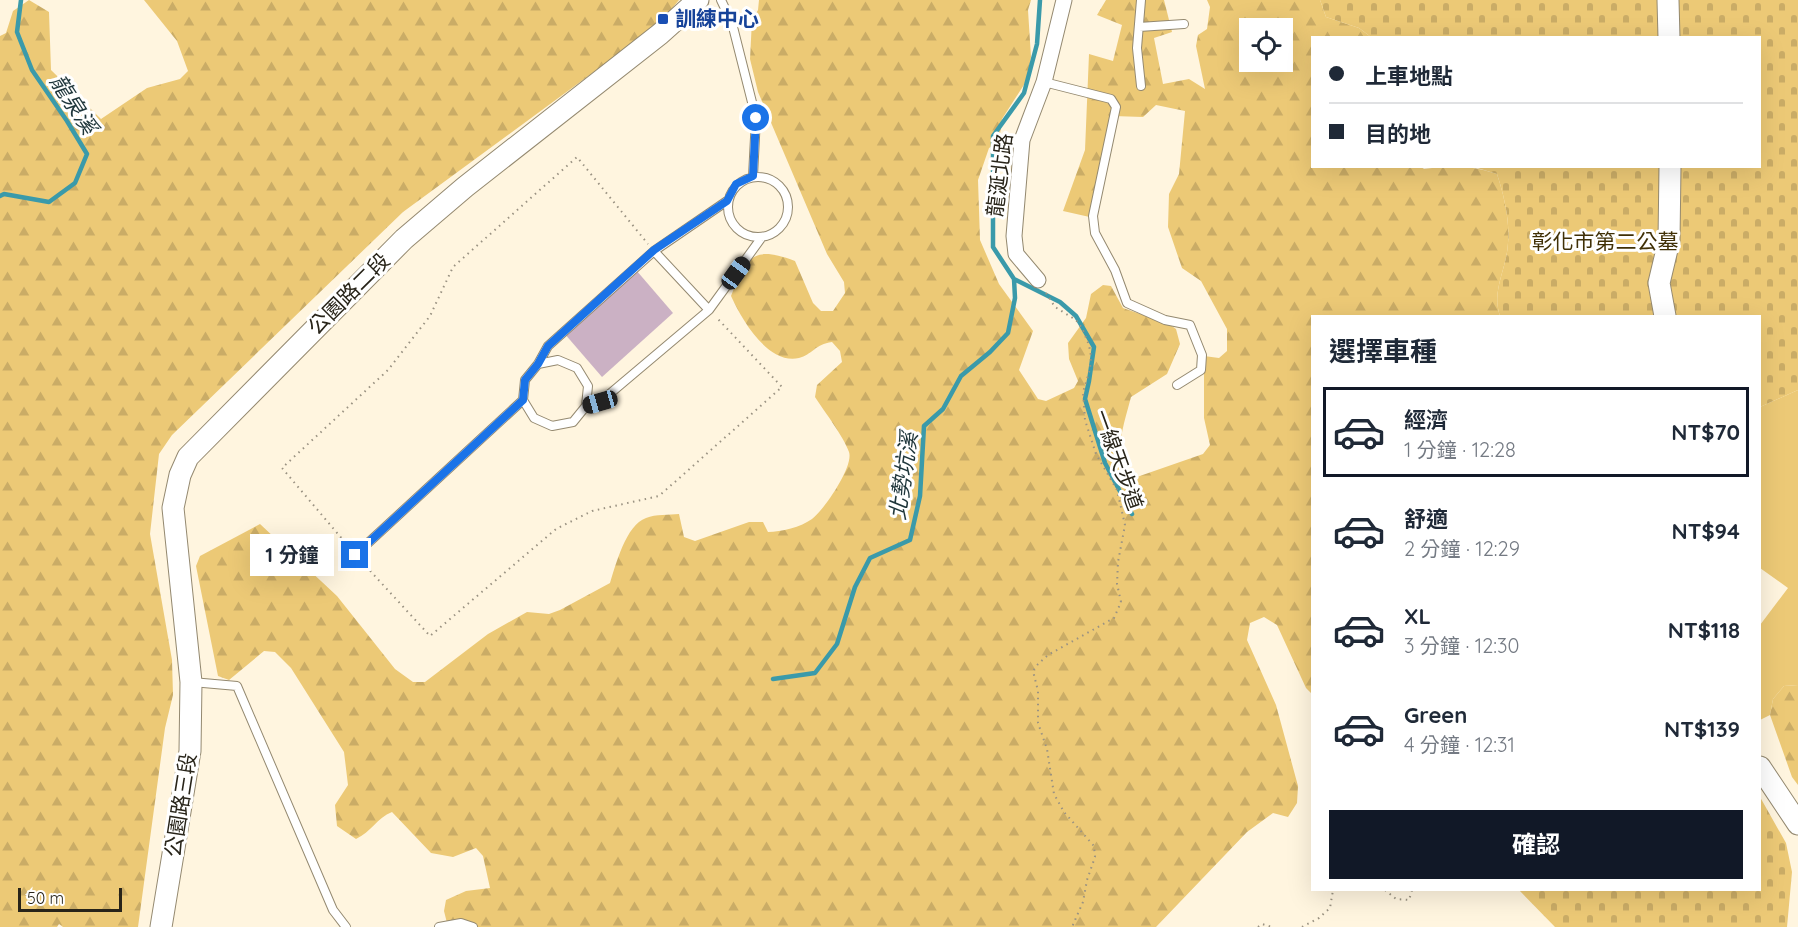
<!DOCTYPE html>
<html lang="zh-TW">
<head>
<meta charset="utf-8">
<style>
	:root { --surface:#fff; --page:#f6f6f7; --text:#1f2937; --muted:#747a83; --line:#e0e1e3; --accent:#111827 }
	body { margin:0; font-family:Quicksand,"Noto Sans TC",sans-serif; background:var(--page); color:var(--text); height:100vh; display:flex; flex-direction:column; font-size:22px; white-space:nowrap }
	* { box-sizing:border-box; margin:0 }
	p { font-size:20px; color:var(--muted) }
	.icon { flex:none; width:33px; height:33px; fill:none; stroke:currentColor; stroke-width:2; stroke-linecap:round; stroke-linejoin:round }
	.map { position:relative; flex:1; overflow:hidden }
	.details { position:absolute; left:1311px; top:315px; width:450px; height:576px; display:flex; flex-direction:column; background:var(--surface); border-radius:0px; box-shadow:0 6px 24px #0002 }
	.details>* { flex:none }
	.hud { position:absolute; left:1311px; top:36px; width:450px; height:132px; border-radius:0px; box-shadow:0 6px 24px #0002; display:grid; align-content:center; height:132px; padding:0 18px; background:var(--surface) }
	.controls { position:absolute; left:1239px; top:18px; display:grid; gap:12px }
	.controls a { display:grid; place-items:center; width:54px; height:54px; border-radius:0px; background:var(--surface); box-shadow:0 6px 24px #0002; font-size:30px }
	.scale { position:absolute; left:18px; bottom:15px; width:104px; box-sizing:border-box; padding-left:6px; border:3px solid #282419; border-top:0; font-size:16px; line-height:21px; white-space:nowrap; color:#282419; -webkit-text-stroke:4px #fff; paint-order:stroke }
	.end { position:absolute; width:27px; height:27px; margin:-14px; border:8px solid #1a73e8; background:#fff; box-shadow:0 0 0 3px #fff }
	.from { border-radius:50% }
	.bubble { position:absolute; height:42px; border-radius:0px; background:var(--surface); box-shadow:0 6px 24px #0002; font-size:20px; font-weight:700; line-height:42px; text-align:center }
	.car { position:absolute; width:18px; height:36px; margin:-18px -9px; border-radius:8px; box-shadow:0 0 4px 2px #0007; background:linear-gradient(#222 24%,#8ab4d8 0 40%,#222 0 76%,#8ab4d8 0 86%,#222 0) }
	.hud b { display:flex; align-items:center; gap:21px; height:57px; font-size:22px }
	.hud b+b { border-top:2px solid var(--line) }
	.hud i { width:15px; height:15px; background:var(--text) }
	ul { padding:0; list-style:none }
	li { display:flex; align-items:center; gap:18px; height:90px; margin:0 12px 9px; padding:0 6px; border:3px solid transparent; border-radius:0px }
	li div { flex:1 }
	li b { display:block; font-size:22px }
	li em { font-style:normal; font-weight:700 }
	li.selected { border-color:var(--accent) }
	li>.icon { width:54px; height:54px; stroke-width:1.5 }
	h2 { padding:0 18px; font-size:27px; line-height:72px }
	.action { display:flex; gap:12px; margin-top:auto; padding:12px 18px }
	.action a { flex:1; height:69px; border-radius:0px; background:var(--accent); color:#fff; font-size:24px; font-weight:700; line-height:69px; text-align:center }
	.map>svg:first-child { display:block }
</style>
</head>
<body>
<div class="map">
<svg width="1798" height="927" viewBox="0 0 1798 927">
	<defs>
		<pattern id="forest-firs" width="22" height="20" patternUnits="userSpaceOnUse" patternTransform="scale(1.5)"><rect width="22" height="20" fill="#ecc976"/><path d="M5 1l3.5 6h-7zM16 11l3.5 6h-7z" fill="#caac66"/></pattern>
		<pattern id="cemetery-stones" width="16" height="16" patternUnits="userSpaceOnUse" patternTransform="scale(1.5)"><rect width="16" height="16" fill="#ecc976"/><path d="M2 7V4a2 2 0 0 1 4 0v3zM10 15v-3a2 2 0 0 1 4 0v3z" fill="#caac66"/></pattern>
	</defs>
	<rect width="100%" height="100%" fill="#fff5df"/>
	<path fill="#ecc976" d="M1798,390V685L1784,686L1773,699L1770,715L1760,720V625L1788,588L1760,568V407Z"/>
	<path fill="url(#forest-firs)" fill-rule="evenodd" d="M29,0L49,12L51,70L101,119L147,88L180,79L188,71L177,41L144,0H679L659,24L403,212L172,435L159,454L150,534L172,660L173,695L165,728L138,927H63L59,924L57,927H0V36L6,33L13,11Z
		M759,0H1031L1028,10L1031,57L1027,80L1002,119L999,142L989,148L978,180L980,240L999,284L1033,331L1019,370L1038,399L1046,401L1074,388L1078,381L1069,359L1068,343L1086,318L1091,294L1103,285L1111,286L1123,308L1169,324L1176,329L1180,344L1167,374L1131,397C1124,425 1114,448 1126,476L1134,478L1203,454L1210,445L1204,418V356L1219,358L1227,351V329L1201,281L1182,268L1168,227L1169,194L1179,174L1185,111L1156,105L1143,117L1113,116L1094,218L1063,211L1085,150L1089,54L1113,61L1122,25L1097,15L1106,0H1164L1172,32L1154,38L1163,84L1189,79L1205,89L1196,46L1198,35L1207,29L1210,7L1207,0H1320L1326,17L1359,28L1371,37L1312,38V166H1420L1424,169C1452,165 1470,165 1497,174C1504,195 1510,221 1508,243C1507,269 1491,290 1500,316H1312V694L1306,688L1277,625L1264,617L1250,623L1247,640L1276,705L1298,786L1297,803L1288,817L1273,813L1247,832L1156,927H448L444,911L446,900L466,891L490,888L483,856L476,848L453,857L431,853L392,812C377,818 371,832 356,839L337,826L335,805L348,785L344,752L291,668L275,652L264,651L229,680L218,676L196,566L200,556L260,524L337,596L395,669L413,682H425L488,634L527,612L549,614L560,610L610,583C616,564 626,525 646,518C656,514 669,515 679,514L684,537L695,541L749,522H763L768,532C781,532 801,527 812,519C824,510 854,466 849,452C844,437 824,411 815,397L817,385L842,362L840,351L832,342C815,344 812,355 799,358C768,365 742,320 731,296C747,257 751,245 795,261L813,303L821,311H833L845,293L844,282L827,254L758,92L750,59L752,20L758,10ZM1250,28H1282V62H1250Z
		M1798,685V785L1792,777L1770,715L1773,699L1784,686Z"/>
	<path fill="url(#cemetery-stones)" d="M1320,0H1798V390L1760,407V316H1500C1491,290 1507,269 1508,243C1510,221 1504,195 1497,174L1474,167L1760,166V38L1371,37L1359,28L1326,17Z
		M1760,797L1786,843L1792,872L1787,927H1555L1519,890H1760Z"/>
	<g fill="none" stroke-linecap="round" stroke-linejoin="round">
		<path stroke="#3a9aaa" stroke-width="4.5" d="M0,196L4,194L49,202L75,183L87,154L67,121L32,70L17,32L21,0
			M1014,279L1060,302L1076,316L1094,347L1089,381L1085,399L1105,463L1132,514
			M773,679L815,673L837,644L855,587L870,558L910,540L920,496L924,426L943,409L961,376L990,352L1008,333L1015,298L1014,279L993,247V136L1024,93L1037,44L1040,0"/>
	</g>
	<path fill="#cbb1c4" d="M636,270L673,313L602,377L564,333Z"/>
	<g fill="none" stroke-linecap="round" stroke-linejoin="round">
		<g stroke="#948970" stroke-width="10">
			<path id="lane" d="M721,0L732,23L756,118L753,176
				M1141,0L1137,48L1141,86
				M1139,27L1184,24
				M1044,82L1111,99L1116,107L1093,216L1095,233L1115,270L1127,303L1165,320L1190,325L1202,355L1201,370L1177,385
				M728 207a30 30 0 1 1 60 0a30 30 0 1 1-60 0Z
				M709,310L762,237
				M538,364L558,360L577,368L588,386L586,406L573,422L552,426L534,418L523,400L525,380L538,364L548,346L654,251L727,201
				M586,406L600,402L709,310L654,251
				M355,555L523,400
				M192,682L237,686L333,910L346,927
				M439,927L461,923L473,927"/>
		</g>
		<g stroke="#948970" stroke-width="17">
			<path id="street" d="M1038,280L1016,254L1014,236L1022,140L1044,82L1064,0"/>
		</g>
		<g stroke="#948970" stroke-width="23">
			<path id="secondary" d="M1668,0L1669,38
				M1665,316L1659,283L1669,241L1670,166
				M1760,767L1798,824
				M161,927L190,751L191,682L173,508L180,475L188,457L404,239L465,187L660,34L698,0"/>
		</g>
		<path stroke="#9a9282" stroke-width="2" stroke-dasharray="1.5 4.5" stroke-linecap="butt" d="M1046,293L1055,307L1076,320L1082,328L1089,345L1091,356L1090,369L1083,392L1085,420L1096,454L1117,490L1125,525L1118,562L1117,584L1121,602L1114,618L1048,655L1038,664L1033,671L1038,691V723L1047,749L1054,794L1064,812L1094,846L1095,857L1087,880L1083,902L1072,927
			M349,547L282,468L388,370L430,316L453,267L577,157L648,244
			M362,562L430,636L556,529L592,511L659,496L782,387L717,318
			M1385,890L1396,899L1409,900L1412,890
			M1258,927L1262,924L1272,927
			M1302,927L1319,918L1330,908L1333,890"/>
		<use href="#lane" stroke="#fff" stroke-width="8"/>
		<use href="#street" stroke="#fff" stroke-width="15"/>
		<use href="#secondary" stroke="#fff" stroke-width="21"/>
	</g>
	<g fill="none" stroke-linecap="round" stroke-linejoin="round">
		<path stroke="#1a73e8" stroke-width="8" d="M355,555L523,400L525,380L538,364L548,346L654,250L727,201L736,184L753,176L756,118"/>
	</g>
	<rect fill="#1a4fb4" stroke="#fff" stroke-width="2" x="657" y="13" width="12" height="12" rx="3"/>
	<g text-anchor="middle" stroke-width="6" stroke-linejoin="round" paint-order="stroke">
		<g font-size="21" font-weight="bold" fill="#164399" stroke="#fff" text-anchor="start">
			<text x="675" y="26">訓練中心</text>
		</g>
		<g font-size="21" fill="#282419" stroke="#fff">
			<text transform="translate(1000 175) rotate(-83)" y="7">龍涎北路</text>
			<text transform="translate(349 294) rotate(-45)" y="7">公園路二段</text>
			<text transform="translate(1118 460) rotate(70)" y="7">一線天步道</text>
			<text transform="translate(181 805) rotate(-81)" y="7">公園路三段</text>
		</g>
		<g font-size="21" fill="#403006" stroke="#fff">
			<text x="1605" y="249">彰化市第二公墓</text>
		</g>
		<g font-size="22" font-style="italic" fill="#1e353a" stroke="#fff">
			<text transform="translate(74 104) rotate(57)" y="8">龍泉溪</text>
			<text transform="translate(903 476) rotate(-82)" y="8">北勢坑溪</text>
		</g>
	</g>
</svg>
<div class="controls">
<a><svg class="icon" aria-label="locate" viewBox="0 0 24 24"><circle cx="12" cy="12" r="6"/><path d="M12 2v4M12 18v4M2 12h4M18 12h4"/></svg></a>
</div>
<div class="scale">50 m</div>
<i class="end from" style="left:756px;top:118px"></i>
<i class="end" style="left:355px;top:555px"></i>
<div class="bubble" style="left:250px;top:534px;width:84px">1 分鐘</div>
<i class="car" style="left:736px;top:273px;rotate:36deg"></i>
<i class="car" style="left:600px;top:402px;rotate:254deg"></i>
<div class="hud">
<b><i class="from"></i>上車地點</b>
<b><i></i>目的地</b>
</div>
<section class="details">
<h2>選擇車種</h2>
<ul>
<li class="selected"><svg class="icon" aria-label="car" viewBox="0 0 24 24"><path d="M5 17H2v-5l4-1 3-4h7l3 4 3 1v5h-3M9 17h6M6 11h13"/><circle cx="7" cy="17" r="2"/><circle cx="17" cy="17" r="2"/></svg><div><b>經濟</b><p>1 分鐘 · 12:28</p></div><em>NT$70</em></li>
<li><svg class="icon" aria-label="car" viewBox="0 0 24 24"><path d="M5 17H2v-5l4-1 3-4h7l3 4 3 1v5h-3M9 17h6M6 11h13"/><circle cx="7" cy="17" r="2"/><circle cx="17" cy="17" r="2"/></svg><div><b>舒適</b><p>2 分鐘 · 12:29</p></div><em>NT$94</em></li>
<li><svg class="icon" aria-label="car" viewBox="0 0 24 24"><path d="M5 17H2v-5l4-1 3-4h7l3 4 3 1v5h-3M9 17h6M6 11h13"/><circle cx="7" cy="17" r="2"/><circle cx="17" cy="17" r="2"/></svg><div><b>XL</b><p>3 分鐘 · 12:30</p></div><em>NT$118</em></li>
<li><svg class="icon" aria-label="car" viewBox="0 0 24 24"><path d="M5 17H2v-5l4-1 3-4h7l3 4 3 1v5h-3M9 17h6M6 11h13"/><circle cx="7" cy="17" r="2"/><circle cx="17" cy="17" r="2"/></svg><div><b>Green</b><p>4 分鐘 · 12:31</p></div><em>NT$139</em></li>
</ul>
<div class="action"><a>確認</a></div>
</section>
</div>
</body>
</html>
